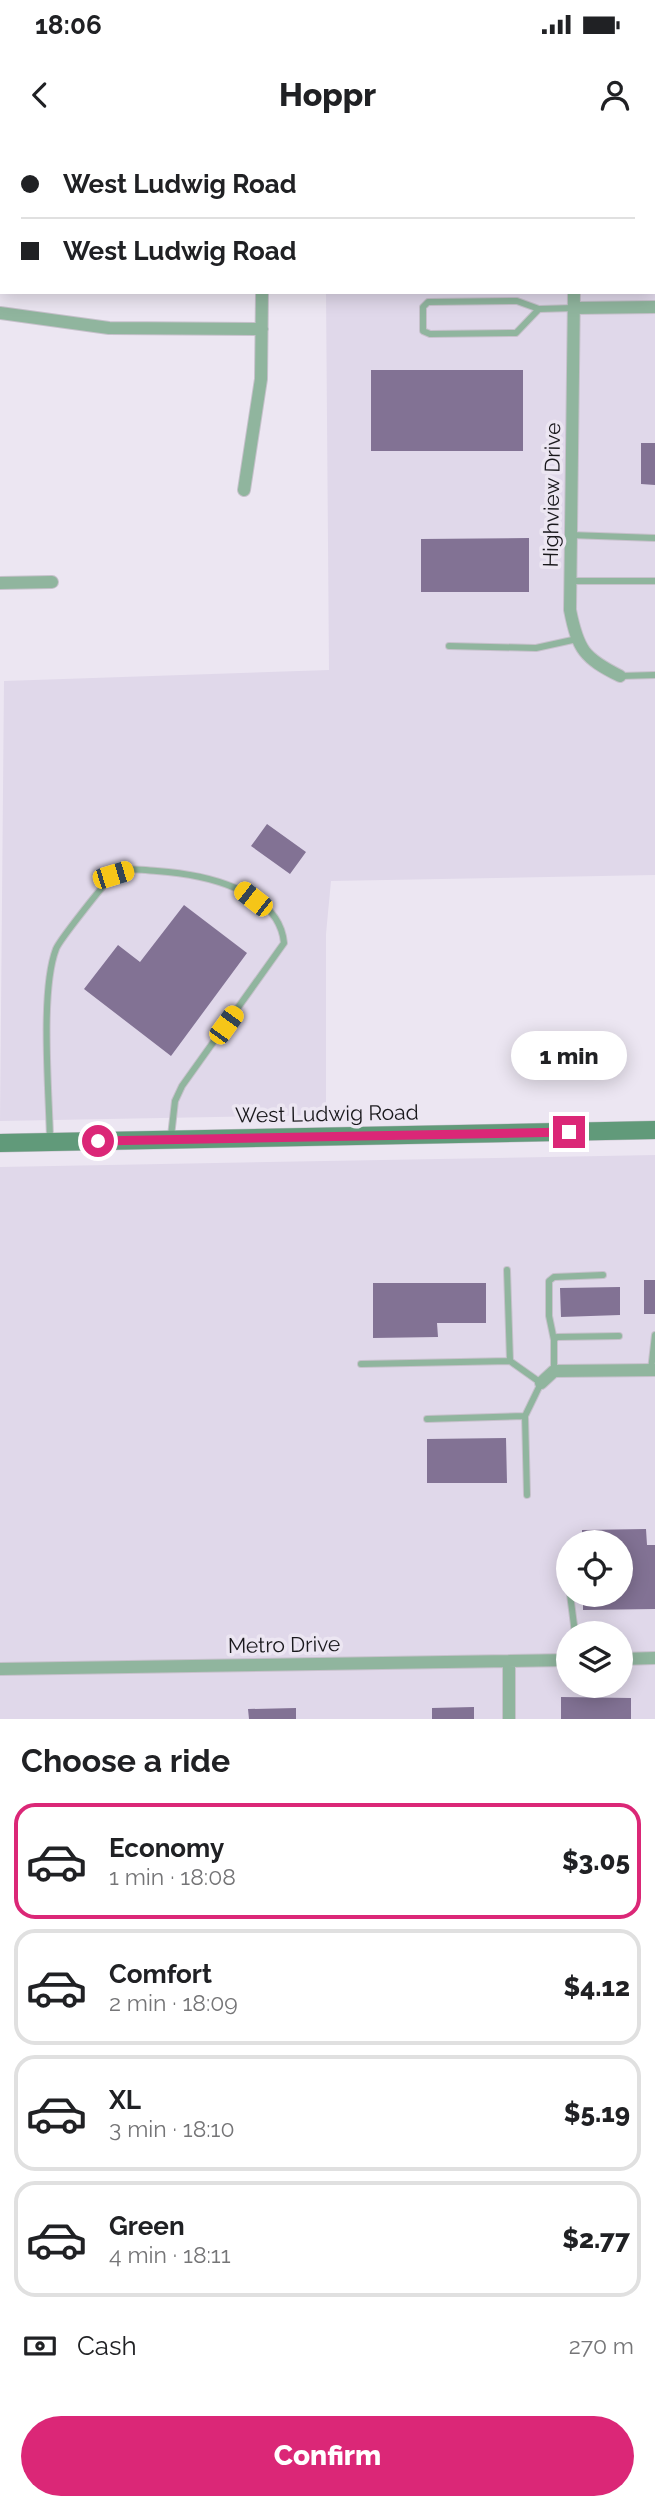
<!DOCTYPE html>
<html lang="en">
<head>
<meta charset="utf-8">
<style>
	:root { --surface:#fff; --page:#f2f2f2; --text:#202124; --muted:#757577; --line:#e0e0e0; --accent:#db2777 }
	body { margin:0; font-family:Raleway,sans-serif; background:var(--page); color:var(--text); height:100vh; display:flex; flex-direction:column; font-size:26px; white-space:nowrap }
	* { box-sizing:border-box; margin:0 }
	p { font-size:23px; color:var(--muted) }
	.icon { flex:none; width:38px; height:38px; fill:none; stroke:currentColor; stroke-width:2; stroke-linecap:round; stroke-linejoin:round }
	.map { position:relative; height:1579px; overflow:hidden }
	.details { display:flex; flex-direction:column; background:var(--surface); flex:1 }
	.details>* { flex:none }
	.guide { position:absolute; left:0px; top:0px; width:656px; height:154px; box-shadow:0 4px 18px #0003; display:grid; align-content:center; height:154px; padding:0 21px; background:var(--surface) }
	.tools { position:absolute; left:556px; top:1390px; display:grid; gap:14px }
	.tools a { display:grid; place-items:center; width:77px; height:77px; border-radius:50%; background:var(--surface); box-shadow:0 4px 18px #0003; font-size:35px }
	.end { position:absolute; width:32px; height:32px; margin:-16px; border:9px solid #db2777; background:#fff; box-shadow:0 0 0 4px #fff }
	.from { border-radius:50% }
	.bubble { position:absolute; height:49px; border-radius:24px; background:var(--surface); box-shadow:0 4px 18px #0003; font-size:23px; font-weight:800; line-height:49px; text-align:center }
	.car { position:absolute; width:21px; height:42px; margin:-21px -10px; border-radius:9px; box-shadow:0 0 5px 2px #0007; background:linear-gradient(#f5c518 24%,#345 0 40%,#f5c518 0 76%,#345 0 86%,#f5c518 0) }
	.guide b { display:flex; align-items:center; gap:24px; height:66px; font-size:26px }
	.guide b+b { border-top:2px solid var(--line) }
	.guide i { width:18px; height:18px; background:var(--text) }
	ul { padding:0; list-style:none }
	li { display:flex; align-items:center; gap:21px; height:116px; margin:0 14px 10px; padding:0 7px; border:4px solid var(--line); border-radius:21px }
	li div { flex:1 }
	li b { display:block; font-size:26px }
	li em { font-style:normal; font-weight:800 }
	li.on { border-color:var(--accent) }
	li>.icon { width:63px; height:63px; stroke-width:1.5 }
	h2 { padding:0 21px; font-size:32px; line-height:84px }
	.pay { display:flex; align-items:center; gap:18px; height:77px; padding:0 21px; font-size:26px }
	.pay p { margin-inline-start:auto }
	.cta { display:flex; gap:14px; margin-top:auto; padding:14px 21px }
	.cta a { flex:1; height:80px; border-radius:42px; background:var(--accent); color:#fff; font-size:28px; font-weight:800; line-height:80px; text-align:center }
	.status { display:flex; justify-content:space-between; align-items:center; height:49px; padding:0 35px; background:var(--surface); direction:ltr }
	.status svg { height:19px; fill:currentColor }
	header { display:flex; justify-content:space-between; align-items:center; height:91px; padding:0 21px; background:var(--surface); font-size:32px; font-weight:800 }
	.map>svg:first-child { display:block }
</style>
</head>
<body>
<div class="status"><b>18:06</b><svg viewBox="0 0 49 12"><path d="M0 12V9h3v3zM5 12V6h3v6zM10 12V3h3v9zM15 12V0h3v12zM26 1h20v11H26zM47 4h2v5h-2z"/></svg></div>
<header><svg class="icon" aria-label="back" viewBox="0 0 24 24"><path d="M15 5l-7 7 7 7"/></svg>Hoppr<svg class="icon" aria-label="person" viewBox="0 0 24 24"><circle cx="12" cy="8" r="4"/><path d="M4 21q1-7 8-7t8 7"/></svg></header>
<div class="map">
<svg width="655" height="1579" viewBox="0 0 655 1579">
	<rect width="100%" height="100%" fill="#ece6f2"/>
	<path fill="#e0d8ea" fill-rule="evenodd" d="M325,0H655V735L331,741L326,794V975L0,981L4,541L329,530L326,152H654V2Z
		M655,1015V1579H0V1027ZM569,1402H621V1454H569ZM569,1493H621V1545H569Z"/>
	<path fill="#827294" d="M371,230H523V311H371Z
		M641,303H655V345L641,344Z
		M529,398V452H421V399Z
		M267,684L306,712L290,734L251,706Z
		M184,765L247,813L171,916L84,849L118,805L140,822Z
		M644,1140H655V1174H644Z
		M373,1143H486V1183H437L438,1197L373,1198Z
		M620,1147V1175L561,1177L560,1148Z
		M506,1298L507,1343H427V1299Z
		M646,1389L647,1405H655V1469L583,1470V1454H621V1402H582V1390Z
		M561,1557L631,1558V1579H561Z
		M474,1567V1579H432V1568Z
		M296,1568V1579H249L248,1569Z"/>
	<g fill="none" stroke-linecap="round" stroke-linejoin="round">
		<g stroke="#c6c1cb" stroke-width="8">
			<path id="service" d="M459,0L467,2
				M605,0L606,2
				M654,92H655
				M539,169L517,161L428,162L423,167V191L430,194L516,193L539,169L574,168
				M570,395L655,398
				M570,441H655
				M449,506L536,508L577,499
				M620,536L655,535
				M50,999C49,951 40,851 56,809C59,801 108,738 115,734C127,727 143,730 157,731C201,734 279,749 284,803L182,946L175,961L171,996
				M507,1130L510,1221
				M554,1200L549,1176V1141L554,1137L603,1135
				M361,1224L510,1221L541,1243L525,1276L527,1355
				M651,1230L655,1195
				M554,1231V1200L557,1197L619,1196
				M427,1279L525,1276
				M569,1443V1444
				M570,1454L575,1493"/>
		</g>
		<g stroke="#c6c1cb" stroke-width="14">
			<path id="minor" d="M120,2V0
				M262,2V0
				M574,2V0
				M574,152L570,470C578,510 584,518 620,536
				M574,168L655,167
				M0,173L109,188L262,189
				M244,350L261,239L262,152
				M0,443L52,442
				M541,1243L554,1231L655,1230
				M621,1519L655,1518
				M509,1521V1579
				M0,1529L569,1520"/>
		</g>
		<g stroke="#c6c1cb" stroke-width="19">
			<path id="secondary" d="M0,1003L655,990"/>
		</g>
		<use href="#service" stroke="#90b59e" stroke-width="6"/>
		<use href="#minor" stroke="#90b59e" stroke-width="12"/>
		<use href="#secondary" stroke="#619a7a" stroke-width="18"/>
	</g>
	<g fill="none" stroke-linecap="round" stroke-linejoin="round">
		<path stroke="#db2777" stroke-width="9" d="M98,1001L569,992"/>
	</g>
	<g text-anchor="middle" stroke-width="7" stroke-linejoin="round" paint-order="stroke">
		<g font-size="21" fill="#19181c" stroke="#ece6f2">
			<text transform="translate(552 355) rotate(-89)" y="7">Highview Drive</text>
			<text transform="translate(327 974) rotate(-1)" y="7">West Ludwig Road</text>
			<text transform="translate(284 1505) rotate(-1)" y="7">Metro Drive</text>
		</g>
	</g>
</svg>
<div class="tools">
<a><svg class="icon" aria-label="locate" viewBox="0 0 24 24"><circle cx="12" cy="12" r="6"/><path d="M12 2v4M12 18v4M2 12h4M18 12h4"/></svg></a>
<a><svg class="icon" aria-label="layers" viewBox="0 0 24 24"><path d="M12 4l9 5-9 5-9-5zM3 14l9 5 9-5"/></svg></a>
</div>
<i class="end from" style="left:98px;top:1001px"></i>
<i class="end" style="left:569px;top:992px"></i>
<div class="bubble" style="left:511px;top:891px;width:116px">1 min</div>
<i class="car" style="left:113px;top:735px;rotate:73deg"></i>
<i class="car" style="left:253px;top:759px;rotate:308deg"></i>
<i class="car" style="left:226px;top:885px;rotate:36deg"></i>
<div class="guide">
<b><i class="from"></i>West Ludwig Road</b>
<b><i></i>West Ludwig Road</b>
</div>
</div>
<section class="details">
<h2>Choose a ride</h2>
<ul>
<li class="on"><svg class="icon" aria-label="car" viewBox="0 0 24 24"><path d="M5 17H2v-5l4-1 3-4h7l3 4 3 1v5h-3M9 17h6M6 11h13"/><circle cx="7" cy="17" r="2"/><circle cx="17" cy="17" r="2"/></svg><div><b>Economy</b><p>1 min · 18:08</p></div><em>$3.05</em></li>
<li><svg class="icon" aria-label="car" viewBox="0 0 24 24"><path d="M5 17H2v-5l4-1 3-4h7l3 4 3 1v5h-3M9 17h6M6 11h13"/><circle cx="7" cy="17" r="2"/><circle cx="17" cy="17" r="2"/></svg><div><b>Comfort</b><p>2 min · 18:09</p></div><em>$4.12</em></li>
<li><svg class="icon" aria-label="car" viewBox="0 0 24 24"><path d="M5 17H2v-5l4-1 3-4h7l3 4 3 1v5h-3M9 17h6M6 11h13"/><circle cx="7" cy="17" r="2"/><circle cx="17" cy="17" r="2"/></svg><div><b>XL</b><p>3 min · 18:10</p></div><em>$5.19</em></li>
<li><svg class="icon" aria-label="car" viewBox="0 0 24 24"><path d="M5 17H2v-5l4-1 3-4h7l3 4 3 1v5h-3M9 17h6M6 11h13"/><circle cx="7" cy="17" r="2"/><circle cx="17" cy="17" r="2"/></svg><div><b>Green</b><p>4 min · 18:11</p></div><em>$2.77</em></li>
</ul>
<div class="pay"><svg class="icon" aria-label="cash" viewBox="0 0 24 24"><path d="M3 7h18v10H3z"/><circle cx="12" cy="12" r="2"/></svg>Cash<p>270 m</p></div>
<div class="cta"><a>Confirm</a></div>
</section>
</body>
</html>
